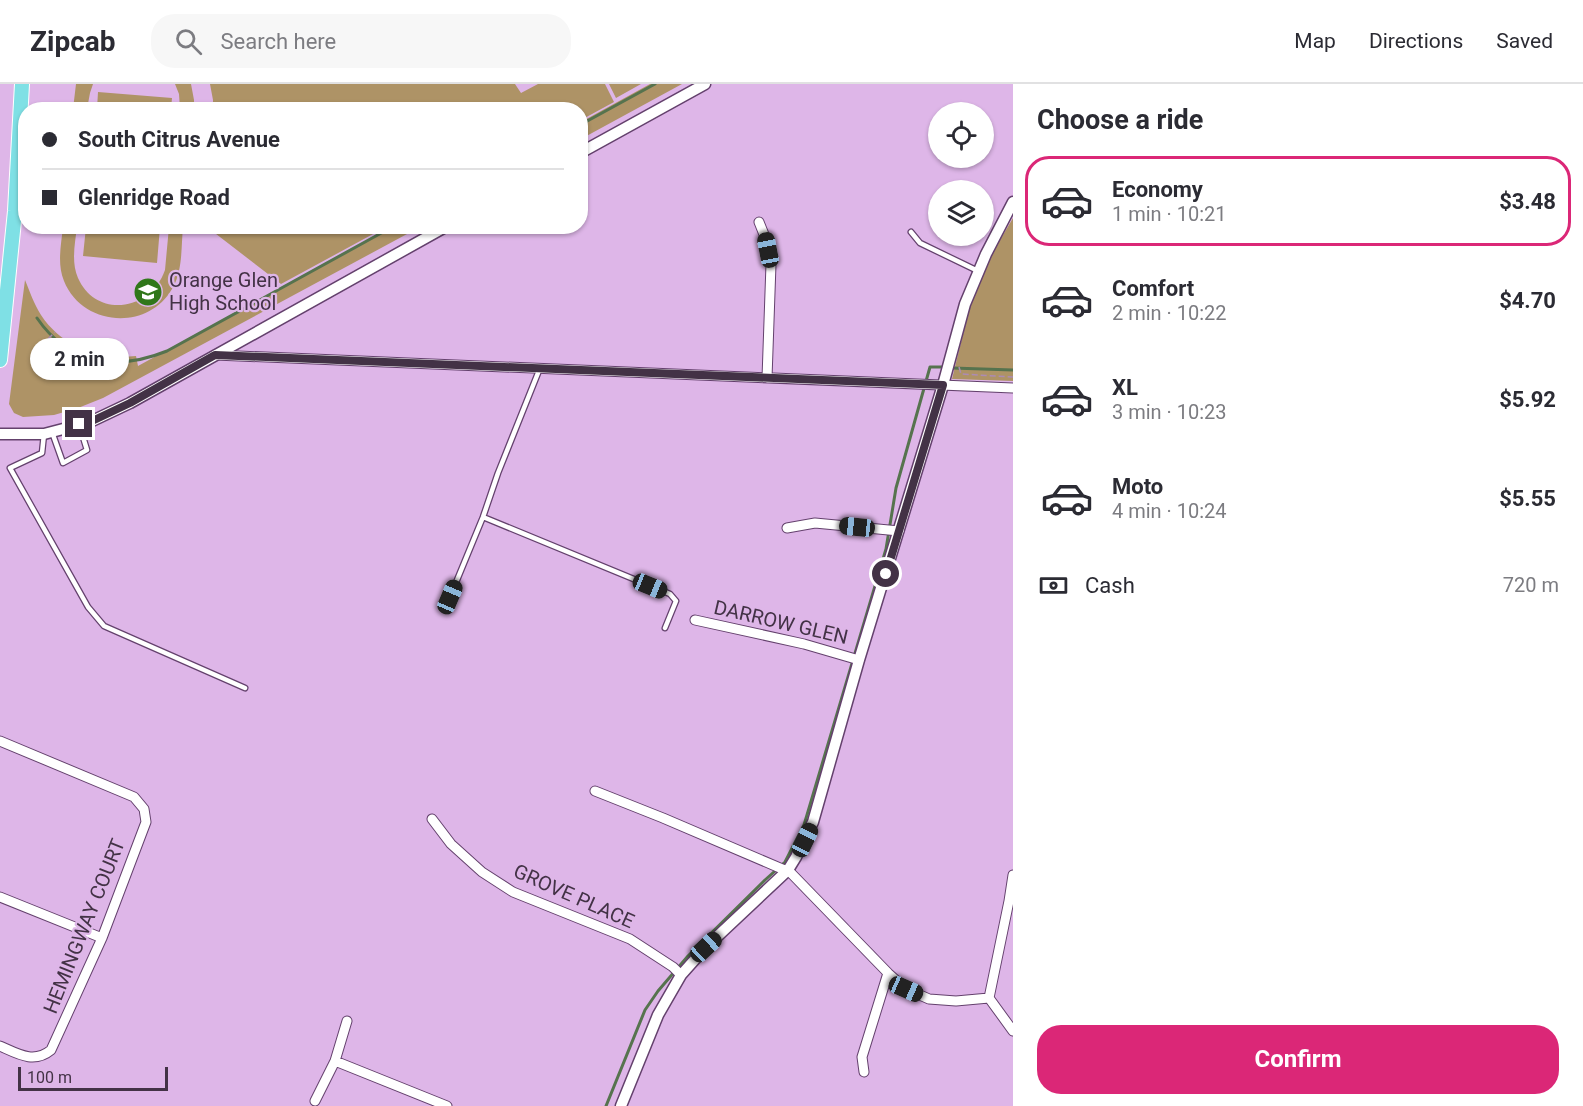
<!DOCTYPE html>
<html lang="en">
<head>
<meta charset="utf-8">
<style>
	:root { --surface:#fff; --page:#f7f7f7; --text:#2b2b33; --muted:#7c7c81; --line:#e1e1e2; --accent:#db2777 }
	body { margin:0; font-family:Roboto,sans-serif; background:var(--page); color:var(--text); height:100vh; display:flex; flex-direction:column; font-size:22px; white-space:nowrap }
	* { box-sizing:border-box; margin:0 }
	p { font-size:20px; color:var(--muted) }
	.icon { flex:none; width:33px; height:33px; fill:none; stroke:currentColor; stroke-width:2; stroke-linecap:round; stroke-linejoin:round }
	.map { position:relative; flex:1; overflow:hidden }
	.sheet { display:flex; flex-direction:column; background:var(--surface); width:570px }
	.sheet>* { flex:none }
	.hud { position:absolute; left:18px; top:18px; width:570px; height:132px; border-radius:24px; box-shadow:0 2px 4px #0004; display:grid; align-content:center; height:132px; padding:0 24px; background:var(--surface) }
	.fabs { position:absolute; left:928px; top:18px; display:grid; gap:12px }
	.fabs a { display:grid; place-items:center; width:66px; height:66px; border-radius:50%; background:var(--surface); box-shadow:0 2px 4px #0004; font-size:30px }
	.scale { position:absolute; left:18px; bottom:15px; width:150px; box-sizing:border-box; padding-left:6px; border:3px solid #433246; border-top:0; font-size:16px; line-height:21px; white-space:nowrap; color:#433246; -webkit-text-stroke:4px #deb6e8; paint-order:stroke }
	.end { position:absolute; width:27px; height:27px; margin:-14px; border:8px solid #433246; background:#fff; box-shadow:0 0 0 3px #fff }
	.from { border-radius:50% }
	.bubble { position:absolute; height:42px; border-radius:21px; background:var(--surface); box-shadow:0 2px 4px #0004; font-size:20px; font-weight:700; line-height:42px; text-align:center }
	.car { position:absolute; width:18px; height:36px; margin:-18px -9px; border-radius:8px; box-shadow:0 0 4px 2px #0007; background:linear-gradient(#222 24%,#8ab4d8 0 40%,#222 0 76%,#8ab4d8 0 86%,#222 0) }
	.hud b { display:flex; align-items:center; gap:21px; height:57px; font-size:22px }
	.hud b+b { border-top:2px solid var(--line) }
	.hud i { width:15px; height:15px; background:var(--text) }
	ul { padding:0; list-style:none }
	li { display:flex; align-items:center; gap:18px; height:90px; margin:0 12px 9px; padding:0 12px; border:3px solid transparent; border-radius:24px }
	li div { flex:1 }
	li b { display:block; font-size:22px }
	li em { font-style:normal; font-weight:700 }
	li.on { border-color:var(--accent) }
	li>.icon { width:54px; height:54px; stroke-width:1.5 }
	h2 { padding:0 24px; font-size:27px; line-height:72px }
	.pay { display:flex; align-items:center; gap:15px; height:66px; padding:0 24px; font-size:22px }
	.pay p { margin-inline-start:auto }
	.primary-button { display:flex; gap:12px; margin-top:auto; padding:12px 24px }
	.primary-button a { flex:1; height:69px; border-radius:24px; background:var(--accent); color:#fff; font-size:24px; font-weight:700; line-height:69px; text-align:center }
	header { display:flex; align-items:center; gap:36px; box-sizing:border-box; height:84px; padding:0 30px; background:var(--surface); border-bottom:2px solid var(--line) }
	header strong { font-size:28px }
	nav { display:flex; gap:33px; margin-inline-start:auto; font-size:21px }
	.search { width:420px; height:54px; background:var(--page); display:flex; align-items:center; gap:15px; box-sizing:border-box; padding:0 21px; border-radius:24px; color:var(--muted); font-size:22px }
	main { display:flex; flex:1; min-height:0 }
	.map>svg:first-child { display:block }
</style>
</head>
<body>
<header>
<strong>Zipcab</strong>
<div class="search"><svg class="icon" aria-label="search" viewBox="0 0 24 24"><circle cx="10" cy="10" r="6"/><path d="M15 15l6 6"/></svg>Search here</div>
<nav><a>Map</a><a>Directions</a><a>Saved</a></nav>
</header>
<main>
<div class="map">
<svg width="1013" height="1022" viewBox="0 0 1013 1022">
	<rect width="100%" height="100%" fill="#deb6e8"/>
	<path fill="#ae9366" d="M76,0H93L90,9L87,25H73Z
		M175,0H191L194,16V25H180L179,10Z
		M210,0H515L521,9L538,0H605L614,18L581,36L580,26H213V16Z
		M609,0H641L616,14Z
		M650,0H682L581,55V38Z
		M98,8L172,14L171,25H97Z
		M1013,134V297L952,295L970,222L990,173Z
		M63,143H77C75,159 71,178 78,194C96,235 151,227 165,186L169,143H183C181,163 183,187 172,205C147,248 82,242 64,197C57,180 61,161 63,143Z
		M86,143H160L157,179L83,172Z
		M207,143H386L281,200Z
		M391,143H420L103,314L78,324L54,331L23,333L14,329L9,320L25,196C30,208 34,220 41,231C62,263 99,276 136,272L138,282Z"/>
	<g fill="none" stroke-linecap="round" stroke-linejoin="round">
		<path stroke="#56734e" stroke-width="3" d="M580,41L655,0
			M37,234C69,281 118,287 167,267L394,142
			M952,284L1013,286
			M606,1022L645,926L658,907L688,872L765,796L785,778L804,741L886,465L896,404L930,283H945"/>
		<g stroke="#64416d" stroke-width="7">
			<path id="service" d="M911,148L920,159L978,187
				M52,348L63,379L87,366L79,340
				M44,350L42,369L10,384L88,523L104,542L245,604
				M483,433L670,510L676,517L665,544
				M450,513L483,433L498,389L540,284"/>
		</g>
		<g stroke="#64416d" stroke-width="11">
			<path id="minor" d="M759,138L765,153L771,180L767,294
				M215,271L1013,304
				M787,444L815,439L899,447
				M695,536L804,560L859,576
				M0,657L134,713L144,725L146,738L102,854L51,966C34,980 18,970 0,962
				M595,707L663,734L787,787
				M432,735L451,760L482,788L513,808L630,855L673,883L681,891
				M788,786L888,889L906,905L929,915L956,917L989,914L1009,817L1013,791
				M0,813L102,854
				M989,914L1013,947
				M335,977L447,1022
				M864,988L862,973L888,889
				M315,1017L335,977L347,937"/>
		</g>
		<g stroke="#64416d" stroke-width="13">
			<path id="tertiary" d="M580,69L705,0
				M0,350H44L90,338L130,319L447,142
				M621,1022L658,931L681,891L706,863L788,786L796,773L813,738L859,576L943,301L965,220L986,170L1013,118"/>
		</g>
		<g stroke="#fff" stroke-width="16">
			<path id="primary" d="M0,276L15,127L22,0"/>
		</g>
		<path stroke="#ac8bb4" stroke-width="1.5" stroke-dasharray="6 3" stroke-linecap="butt" d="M48,255L55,248
			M959,283L961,290L1013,293"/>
		<use href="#service" stroke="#fff" stroke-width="4.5"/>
		<use href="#minor" stroke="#fff" stroke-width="9"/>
		<use href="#tertiary" stroke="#fff" stroke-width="10"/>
		<use href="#primary" stroke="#7fe0e5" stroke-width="14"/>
	</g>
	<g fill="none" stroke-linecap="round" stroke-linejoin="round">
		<path stroke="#433246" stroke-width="8" d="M79,340L90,338L130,319L215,271L943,301L886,490"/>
	</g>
	<defs>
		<g id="school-disc" transform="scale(1.5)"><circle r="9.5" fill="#30771a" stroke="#deb6e8"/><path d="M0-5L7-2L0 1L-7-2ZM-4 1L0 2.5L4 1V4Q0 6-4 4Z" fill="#fff"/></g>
	</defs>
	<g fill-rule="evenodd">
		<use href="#school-disc" x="148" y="208"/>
	</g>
	<g text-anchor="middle" stroke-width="4.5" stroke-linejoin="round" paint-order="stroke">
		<g font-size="20" fill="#433246" stroke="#deb6e8" text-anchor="start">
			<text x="169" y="203">Orange Glen<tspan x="169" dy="23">High School</tspan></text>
		</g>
		<g font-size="20" fill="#433246" stroke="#deb6e8">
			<text transform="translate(781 538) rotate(13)" y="7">DARROW GLEN</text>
			<text transform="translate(574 812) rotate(24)" y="7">GROVE PLACE</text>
			<text transform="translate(84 842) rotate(-68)" y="7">HEMINGWAY COURT</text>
		</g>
	</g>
</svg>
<div class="fabs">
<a><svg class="icon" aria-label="locate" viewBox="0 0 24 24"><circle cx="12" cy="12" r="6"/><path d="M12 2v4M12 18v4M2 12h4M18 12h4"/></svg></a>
<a><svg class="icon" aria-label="layers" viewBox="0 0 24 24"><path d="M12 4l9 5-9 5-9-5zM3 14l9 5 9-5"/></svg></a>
</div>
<div class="scale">100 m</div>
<i class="end from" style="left:886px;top:490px"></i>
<i class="end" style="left:79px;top:340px"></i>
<div class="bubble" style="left:30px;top:254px;width:99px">2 min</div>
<i class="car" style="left:768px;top:166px;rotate:349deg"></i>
<i class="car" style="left:857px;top:443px;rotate:276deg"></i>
<i class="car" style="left:650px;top:502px;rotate:112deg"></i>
<i class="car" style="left:450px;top:513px;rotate:23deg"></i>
<i class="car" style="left:805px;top:756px;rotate:26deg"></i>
<i class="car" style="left:706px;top:863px;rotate:47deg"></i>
<i class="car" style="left:906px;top:905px;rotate:114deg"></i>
<div class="hud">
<b><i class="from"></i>South Citrus Avenue</b>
<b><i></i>Glenridge Road</b>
</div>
</div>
<section class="sheet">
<h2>Choose a ride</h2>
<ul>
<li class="on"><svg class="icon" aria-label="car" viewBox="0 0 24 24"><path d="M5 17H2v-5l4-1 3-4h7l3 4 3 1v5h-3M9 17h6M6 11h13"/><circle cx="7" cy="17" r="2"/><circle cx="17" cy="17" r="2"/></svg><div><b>Economy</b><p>1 min · 10:21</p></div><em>$3.48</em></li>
<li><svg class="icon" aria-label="car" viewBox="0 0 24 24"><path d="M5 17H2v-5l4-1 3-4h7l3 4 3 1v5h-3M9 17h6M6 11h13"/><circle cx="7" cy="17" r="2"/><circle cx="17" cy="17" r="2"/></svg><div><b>Comfort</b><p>2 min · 10:22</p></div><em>$4.70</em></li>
<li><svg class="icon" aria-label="car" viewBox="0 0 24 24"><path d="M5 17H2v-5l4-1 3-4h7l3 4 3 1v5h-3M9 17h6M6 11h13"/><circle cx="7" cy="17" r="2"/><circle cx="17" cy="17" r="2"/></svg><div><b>XL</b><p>3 min · 10:23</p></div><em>$5.92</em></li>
<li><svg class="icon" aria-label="car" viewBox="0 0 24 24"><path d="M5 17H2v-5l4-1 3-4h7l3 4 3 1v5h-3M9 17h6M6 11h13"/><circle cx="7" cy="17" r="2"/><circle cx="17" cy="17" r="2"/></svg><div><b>Moto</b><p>4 min · 10:24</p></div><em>$5.55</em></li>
</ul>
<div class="pay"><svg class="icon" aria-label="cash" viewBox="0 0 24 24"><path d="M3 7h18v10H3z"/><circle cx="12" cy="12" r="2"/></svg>Cash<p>720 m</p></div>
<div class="primary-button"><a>Confirm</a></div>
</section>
</main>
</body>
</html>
